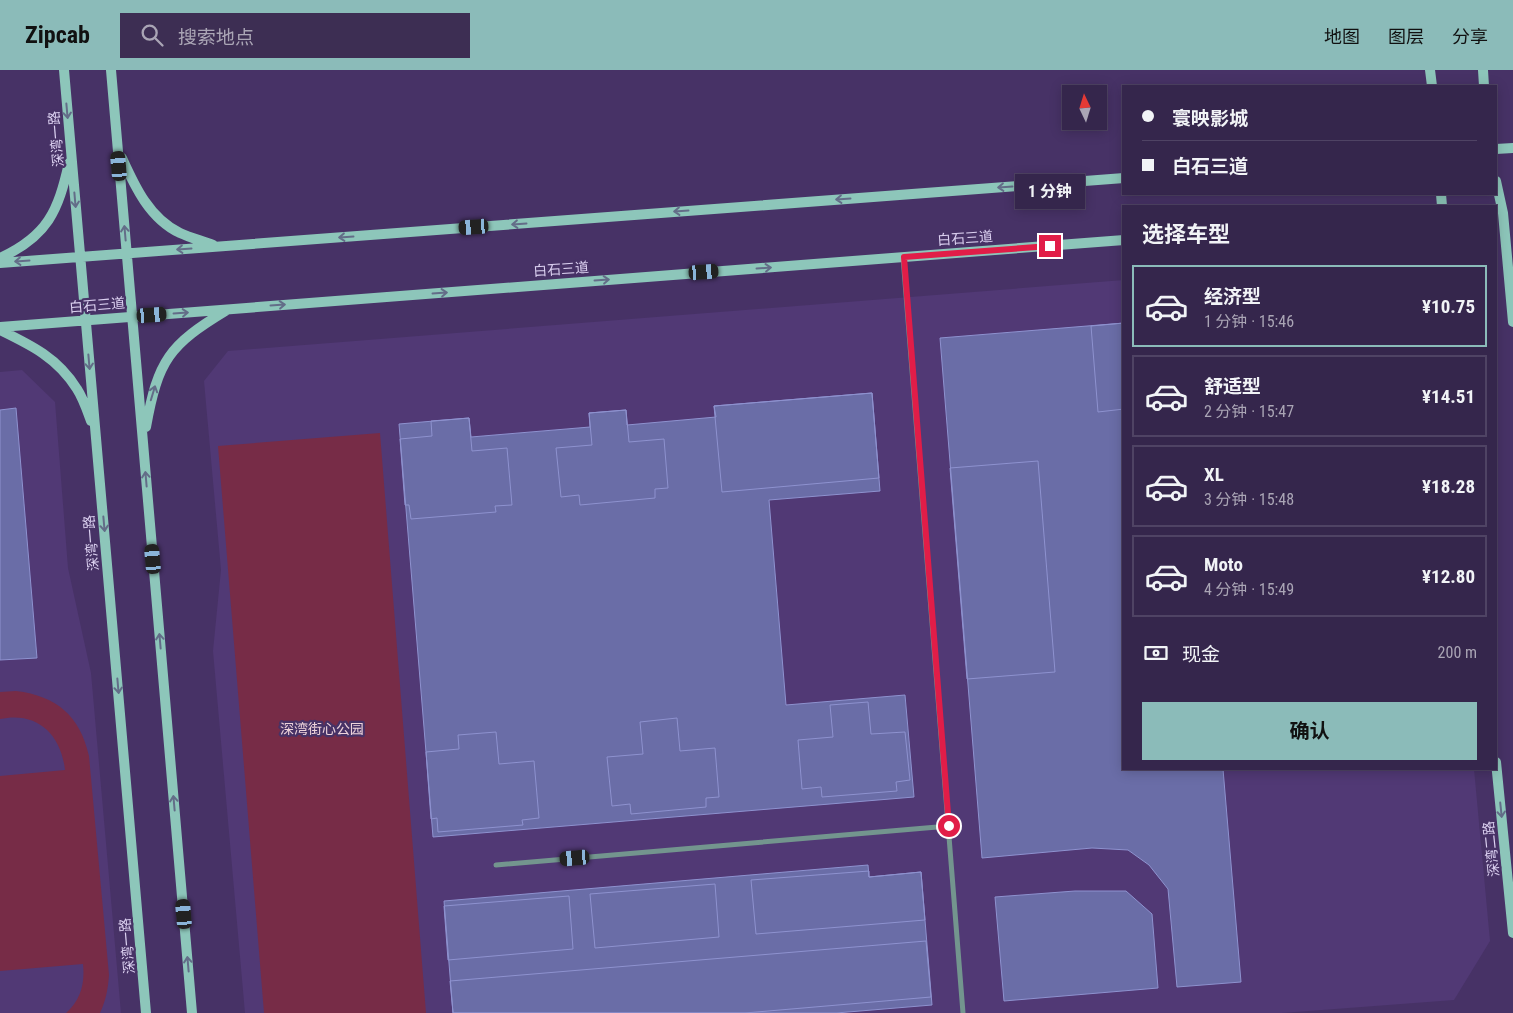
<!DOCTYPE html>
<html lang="zh">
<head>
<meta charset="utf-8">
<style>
	:root { --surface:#35264c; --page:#3d2e53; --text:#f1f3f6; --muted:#aaa5b5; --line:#4f4364; --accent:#8bbbb9 }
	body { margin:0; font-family:"Roboto Condensed","Noto Sans SC",sans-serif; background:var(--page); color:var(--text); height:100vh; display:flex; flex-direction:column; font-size:19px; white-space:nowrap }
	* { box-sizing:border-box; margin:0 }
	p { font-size:16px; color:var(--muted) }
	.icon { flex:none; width:28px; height:28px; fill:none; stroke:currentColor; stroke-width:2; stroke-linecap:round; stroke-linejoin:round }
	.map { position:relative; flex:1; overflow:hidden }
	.sheet { position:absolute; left:1122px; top:135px; width:375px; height:565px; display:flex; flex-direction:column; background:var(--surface); border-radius:0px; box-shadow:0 2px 12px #0003,0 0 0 1px var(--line) }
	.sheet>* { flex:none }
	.banner { position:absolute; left:1122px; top:15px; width:375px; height:110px; border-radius:0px; box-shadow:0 2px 12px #0003,0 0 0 1px var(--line); display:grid; align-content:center; height:110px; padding:0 20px; background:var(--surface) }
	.needle { width:32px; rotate:356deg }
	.buttons { position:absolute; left:1062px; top:15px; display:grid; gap:10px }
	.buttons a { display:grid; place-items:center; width:45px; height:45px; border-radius:0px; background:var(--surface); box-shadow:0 2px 12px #0003,0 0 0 1px var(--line); font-size:25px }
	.end { position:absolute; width:22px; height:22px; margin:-11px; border:6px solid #e11d48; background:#fff; box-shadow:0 0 0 2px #fff }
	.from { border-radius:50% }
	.bubble { position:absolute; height:35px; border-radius:0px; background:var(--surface); box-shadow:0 2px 12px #0003,0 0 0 1px var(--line); font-size:16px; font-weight:700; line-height:35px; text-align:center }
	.car { position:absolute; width:15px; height:30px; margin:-15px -8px; border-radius:6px; box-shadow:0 0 4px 1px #0007; background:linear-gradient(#222 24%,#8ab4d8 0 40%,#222 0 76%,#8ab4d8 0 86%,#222 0) }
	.banner b { display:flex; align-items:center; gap:18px; height:48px; font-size:19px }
	.banner b+b { border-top:1px solid var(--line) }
	.banner i { width:12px; height:12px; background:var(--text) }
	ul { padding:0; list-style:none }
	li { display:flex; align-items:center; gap:15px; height:82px; margin:0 10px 8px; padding:0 10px; border:2px solid var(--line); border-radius:0px }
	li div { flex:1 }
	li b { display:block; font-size:19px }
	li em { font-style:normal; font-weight:700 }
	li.current { border-color:var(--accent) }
	li>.icon { width:45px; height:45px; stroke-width:1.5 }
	h2 { padding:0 20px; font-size:22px; line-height:60px }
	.pay { display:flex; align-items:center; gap:12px; height:55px; padding:0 20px; font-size:19px }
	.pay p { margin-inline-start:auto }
	.cta { display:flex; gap:10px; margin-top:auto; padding:10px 20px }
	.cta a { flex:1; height:58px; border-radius:0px; background:var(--accent); color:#111; font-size:20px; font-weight:700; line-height:58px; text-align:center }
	header { display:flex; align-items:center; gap:30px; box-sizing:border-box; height:70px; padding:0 25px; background:var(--accent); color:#111 }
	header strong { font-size:24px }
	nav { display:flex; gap:28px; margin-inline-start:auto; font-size:18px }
	.search { width:350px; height:45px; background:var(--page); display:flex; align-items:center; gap:12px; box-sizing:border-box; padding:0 18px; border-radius:0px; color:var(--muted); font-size:19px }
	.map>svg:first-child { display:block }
</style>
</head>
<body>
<header>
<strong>Zipcab</strong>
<div class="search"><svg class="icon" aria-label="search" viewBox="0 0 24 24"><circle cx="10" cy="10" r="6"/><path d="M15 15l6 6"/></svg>搜索地点</div>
<nav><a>地图</a><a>图层</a><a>分享</a></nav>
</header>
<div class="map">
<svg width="1513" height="943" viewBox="0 0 1513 943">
	<rect width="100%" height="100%" fill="#473266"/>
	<path fill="#513975" d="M1124,210V699H1474L1490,871L1454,930L1282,943H245L213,581L221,500L204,311L228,281Z
		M22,300L55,332L68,498L91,603L121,943H0V302Z"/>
	<path fill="#772c47" d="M380,363L426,943H264L218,376Z
		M16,621C57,626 80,646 89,686L109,905C108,919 106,930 100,943H66C81,930 85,913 83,894L0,901V706L65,700C61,664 37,641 0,649V622Z"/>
	<path fill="#6a6da7" stroke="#8e92cf" d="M1124,253V699H1223L1241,912L1177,917L1168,819L1149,795L1128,780L1092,778L982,788L940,268Z
		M1124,253V339L1098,342L1091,256Z
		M872,323L880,421L769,430L786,635L905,625L914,727L433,767L399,354L469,348L471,367L590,357L589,343L626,340L627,355L716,347L714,336Z
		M872,323L879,408L722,422L714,336Z
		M16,338L37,588L0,590V340Z
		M626,340L629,372L664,369L668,418L655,419V428L580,435L579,425L561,427L556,378L592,375L589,343Z
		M469,348L472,381L507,378L512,435L495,436L496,442L411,449L409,435H405L400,369L432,366L431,351Z
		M1038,391L1055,602L967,609L950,398Z
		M868,632L871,664L905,662L910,710L896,712L897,721L822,727L821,717L802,719L798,670L833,667L830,635Z
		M677,648L680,681L715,678L719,727L706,728V737L631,744L630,734L612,736L607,687L643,684L640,652Z
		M496,662L499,694L534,691L539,748L522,750L523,755L438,762L437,748L431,749L426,682L459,679L458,665Z
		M868,795L869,807L921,802L932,935L836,943H453L444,831Z
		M869,801V807L921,802L925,850L756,864L751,810Z
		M715,814L719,867L595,878L590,824Z
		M1075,821H1126L1152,844L1158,918L1004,931L995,827Z
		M569,826L573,879L448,890L444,836Z
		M926,871L931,927L745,943H453L450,911Z"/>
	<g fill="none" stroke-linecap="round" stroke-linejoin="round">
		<path stroke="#73958e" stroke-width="5" d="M903,187L963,943
			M496,795L949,756"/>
		<path stroke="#8dc6ba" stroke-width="10" d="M64,0L146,943
			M111,0L192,943
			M1430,0L1432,16
			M1483,0L1484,16
			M1496,79L1513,78
			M122,88C135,117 150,149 180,163C191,168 203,171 213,175
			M1496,111L1503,143L1513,252
			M1441,124L1442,136
			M0,188C48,166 58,141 69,93
			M0,193L1124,108
			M0,257L1124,170
			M0,260C31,275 58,288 77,319C83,328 87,340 91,351
			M146,357C158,290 169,275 227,240
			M1496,692L1513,863"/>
	</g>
	<defs><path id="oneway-shaft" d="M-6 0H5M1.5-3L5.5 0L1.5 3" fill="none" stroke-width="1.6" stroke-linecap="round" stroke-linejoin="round" transform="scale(1.25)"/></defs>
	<g stroke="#636d88">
		<use href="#oneway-shaft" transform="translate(67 41) rotate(85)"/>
		<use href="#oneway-shaft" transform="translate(1005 117) rotate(176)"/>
		<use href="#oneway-shaft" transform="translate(843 129) rotate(176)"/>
		<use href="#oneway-shaft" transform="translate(75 130) rotate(85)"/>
		<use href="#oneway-shaft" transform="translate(681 141) rotate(176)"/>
		<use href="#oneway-shaft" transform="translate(519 154) rotate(176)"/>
		<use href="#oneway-shaft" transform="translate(125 163) rotate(-95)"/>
		<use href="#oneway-shaft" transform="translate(346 167) rotate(176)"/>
		<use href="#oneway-shaft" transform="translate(184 179) rotate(176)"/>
		<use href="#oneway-shaft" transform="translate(22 191) rotate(176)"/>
		<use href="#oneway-shaft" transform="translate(764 198) rotate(-4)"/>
		<use href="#oneway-shaft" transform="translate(602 210) rotate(-4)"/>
		<use href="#oneway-shaft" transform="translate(440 223) rotate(-4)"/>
		<use href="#oneway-shaft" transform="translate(278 235) rotate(-4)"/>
		<use href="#oneway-shaft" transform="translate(181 243) rotate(-4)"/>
		<use href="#oneway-shaft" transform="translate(89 292) rotate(85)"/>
		<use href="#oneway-shaft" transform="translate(153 323) rotate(-73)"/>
		<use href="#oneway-shaft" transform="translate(146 409) rotate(-95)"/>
		<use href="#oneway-shaft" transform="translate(104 454) rotate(85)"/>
		<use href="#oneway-shaft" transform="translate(160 571) rotate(-95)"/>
		<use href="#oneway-shaft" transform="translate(118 616) rotate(85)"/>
		<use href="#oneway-shaft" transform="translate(174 733) rotate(-95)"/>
		<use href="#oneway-shaft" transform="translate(1501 740) rotate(84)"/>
		<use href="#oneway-shaft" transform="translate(188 894) rotate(-95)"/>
	</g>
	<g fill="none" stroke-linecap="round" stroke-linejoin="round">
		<path stroke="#e11d48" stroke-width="6" d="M949,756L904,187L1050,176"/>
	</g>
	<g text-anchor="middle" stroke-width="4.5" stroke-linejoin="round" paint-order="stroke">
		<g font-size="14" fill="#dcd1f1" stroke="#473266">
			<text transform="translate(56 69) rotate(-95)" y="5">深湾一路</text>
			<text transform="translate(965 168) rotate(-4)" y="5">白石三道</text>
			<text transform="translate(561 199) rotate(-4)" y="5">白石三道</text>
			<text transform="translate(97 235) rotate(-5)" y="5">白石三道</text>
			<text transform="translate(91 473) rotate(-95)" y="5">深湾一路</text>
			<text transform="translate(1491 779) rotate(-96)" y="5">深湾二路</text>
			<text transform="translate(127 876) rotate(-95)" y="5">深湾一路</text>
		</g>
		<g font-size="14" fill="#eed3da" stroke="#473266">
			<text x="322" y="664">深湾街心公园</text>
		</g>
	</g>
</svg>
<div class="buttons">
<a><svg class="needle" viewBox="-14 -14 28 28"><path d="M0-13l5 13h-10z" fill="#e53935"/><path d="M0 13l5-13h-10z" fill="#aaa5b5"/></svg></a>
</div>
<i class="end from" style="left:949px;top:756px"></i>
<i class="end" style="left:1050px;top:176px"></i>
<div class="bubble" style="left:1015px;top:104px;width:70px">1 分钟</div>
<i class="car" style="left:119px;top:96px;rotate:355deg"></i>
<i class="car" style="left:474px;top:157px;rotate:266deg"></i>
<i class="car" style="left:704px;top:202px;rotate:86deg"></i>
<i class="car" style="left:152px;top:245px;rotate:86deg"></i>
<i class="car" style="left:153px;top:489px;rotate:355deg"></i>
<i class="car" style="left:575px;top:788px;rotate:265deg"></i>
<i class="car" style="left:184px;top:844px;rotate:355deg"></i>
<div class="banner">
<b><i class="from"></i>寰映影城</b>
<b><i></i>白石三道</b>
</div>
<section class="sheet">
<h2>选择车型</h2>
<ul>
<li class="current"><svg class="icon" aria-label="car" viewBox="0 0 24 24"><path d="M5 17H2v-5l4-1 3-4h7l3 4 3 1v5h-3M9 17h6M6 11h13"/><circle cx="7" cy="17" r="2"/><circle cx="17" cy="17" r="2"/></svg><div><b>经济型</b><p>1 分钟 · 15:46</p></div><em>¥10.75</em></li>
<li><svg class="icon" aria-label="car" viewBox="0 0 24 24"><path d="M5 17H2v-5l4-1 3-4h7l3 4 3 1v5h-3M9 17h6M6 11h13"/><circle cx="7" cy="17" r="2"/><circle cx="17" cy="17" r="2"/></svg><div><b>舒适型</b><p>2 分钟 · 15:47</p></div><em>¥14.51</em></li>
<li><svg class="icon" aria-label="car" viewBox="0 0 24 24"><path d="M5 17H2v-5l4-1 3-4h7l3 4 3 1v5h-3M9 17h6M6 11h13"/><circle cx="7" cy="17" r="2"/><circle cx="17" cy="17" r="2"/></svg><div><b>XL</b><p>3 分钟 · 15:48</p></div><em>¥18.28</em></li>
<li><svg class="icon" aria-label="car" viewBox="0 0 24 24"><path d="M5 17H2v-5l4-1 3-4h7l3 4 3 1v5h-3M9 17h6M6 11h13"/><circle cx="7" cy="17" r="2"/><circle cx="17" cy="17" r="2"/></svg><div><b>Moto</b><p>4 分钟 · 15:49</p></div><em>¥12.80</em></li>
</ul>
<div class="pay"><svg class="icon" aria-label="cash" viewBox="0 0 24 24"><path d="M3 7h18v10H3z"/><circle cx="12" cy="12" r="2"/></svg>现金<p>200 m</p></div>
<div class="cta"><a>确认</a></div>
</section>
</div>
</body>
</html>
